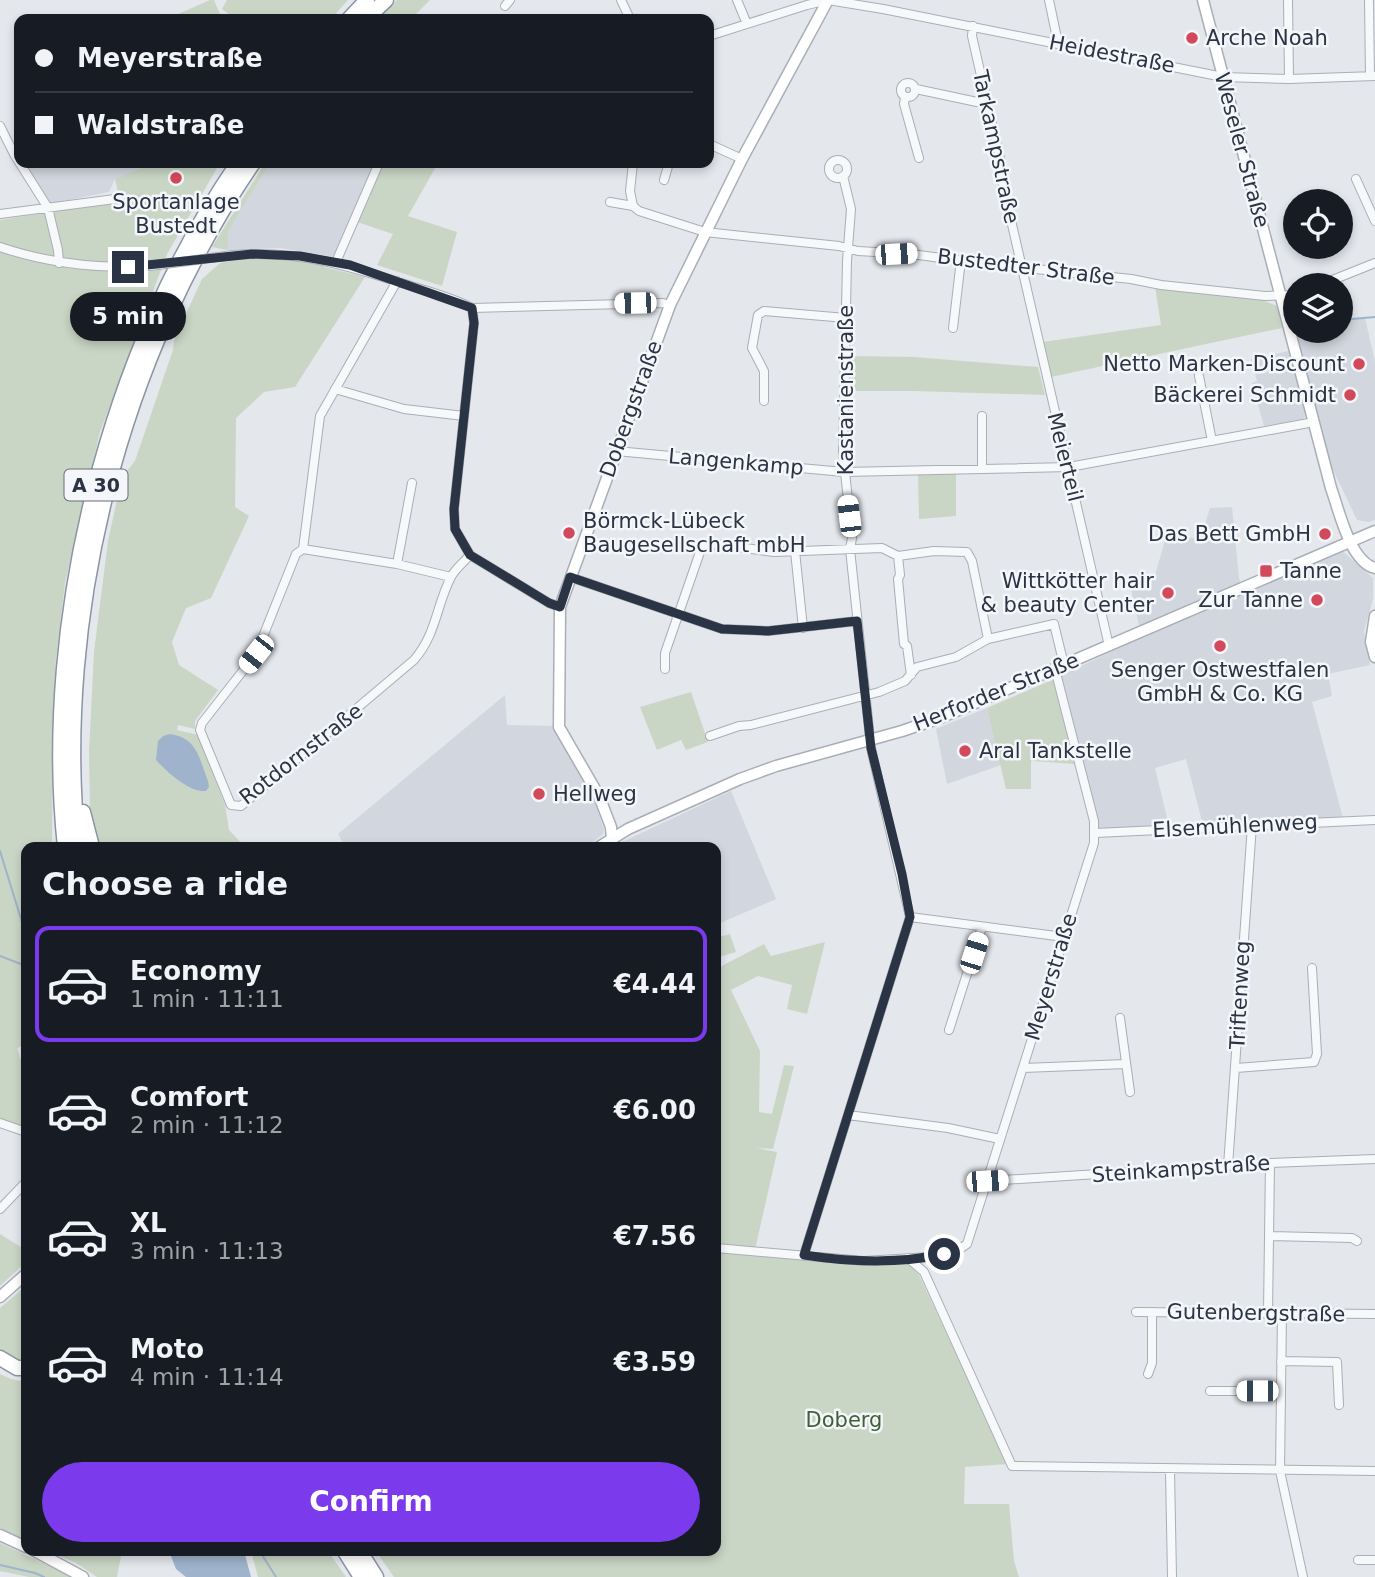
<!DOCTYPE html>
<html lang="en">
<head>
<meta charset="utf-8">
<style>
	:root { --surface:#171b24; --page:#20242c; --text:#f1f3f6; --muted:#9ea1a6; --line:#363941; --accent:#7c3aed }
	body { margin:0; font-family:"DejaVu Sans",sans-serif; background:var(--page); color:var(--text); height:100vh; display:flex; flex-direction:column; font-size:26px; white-space:nowrap }
	* { box-sizing:border-box; margin:0 }
	p { font-size:23px; color:var(--muted) }
	.icon { flex:none; width:38px; height:38px; fill:none; stroke:currentColor; stroke-width:2; stroke-linecap:round; stroke-linejoin:round }
	.map { position:relative; flex:1; overflow:hidden }
	.sheet { position:absolute; left:21px; top:842px; width:700px; height:714px; display:flex; flex-direction:column; background:var(--surface); border-radius:14px; box-shadow:0 4px 10px #0003 }
	.sheet>* { flex:none }
	.guide { position:absolute; left:14px; top:14px; width:700px; height:154px; border-radius:14px; box-shadow:0 4px 10px #0003; display:grid; align-content:center; height:154px; padding:0 21px; background:var(--surface) }
	.fabs { position:absolute; left:1283px; top:189px; display:grid; gap:14px }
	.fabs a { display:grid; place-items:center; width:70px; height:70px; border-radius:50%; background:var(--surface); box-shadow:0 4px 10px #0003; font-size:35px }
	.end { position:absolute; width:32px; height:32px; margin:-16px; border:9px solid #2b3445; background:#fff; box-shadow:0 0 0 4px #fff }
	.from { border-radius:50% }
	.bubble { position:absolute; height:49px; border-radius:24px; background:var(--surface); box-shadow:0 4px 10px #0003; font-size:23px; font-weight:700; line-height:49px; text-align:center }
	.car { position:absolute; width:21px; height:42px; margin:-21px -10px; border-radius:9px; box-shadow:0 0 5px 2px #0007; background:linear-gradient(#fff 24%,#345 0 40%,#fff 0 76%,#345 0 86%,#fff 0) }
	.guide b { display:flex; align-items:center; gap:24px; height:66px; font-size:26px }
	.guide b+b { border-top:2px solid var(--line) }
	.guide i { width:18px; height:18px; background:var(--text) }
	ul { padding:0; list-style:none }
	li { display:flex; align-items:center; gap:21px; height:116px; margin:0 14px 10px; padding:0 7px; border:4px solid transparent; border-radius:14px }
	li div { flex:1 }
	li b { display:block; font-size:26px }
	li em { font-style:normal; font-weight:700 }
	li.selected { border-color:var(--accent) }
	li>.icon { width:63px; height:63px; stroke-width:1.5 }
	h2 { padding:0 21px; font-size:32px; line-height:84px }
	.button { display:flex; gap:14px; margin-top:auto; padding:14px 21px }
	.button a { flex:1; height:80px; border-radius:42px; background:var(--accent); color:#fff; font-size:28px; font-weight:700; line-height:80px; text-align:center }
	.map>svg:first-child { display:block }
</style>
</head>
<body>
<div class="map">
<svg width="1375" height="1577" viewBox="0 0 1375 1577">
	<rect width="100%" height="100%" fill="#e4e7ec"/>
	<path fill="#d2d6de" d="M22,163H153L115,179L109,192L49,204Z
		M270,163H383L345,253L334,257L280,248L227,250V231Z
		M1365,318L1375,362V520L1369,522L1357,520L1327,457L1291,321L1295,320V331H1340L1341,319Z
		M1289,351L1306,415L1302,420L1264,426L1252,383L1257,381L1251,359Z
		M1232,507L1239,578L1241,584L1139,626L1131,588L1154,579L1166,537L1201,538L1210,508Z
		M1341,550L1373,578V599L1364,631L1370,665L1328,674L1332,696L1312,702L1343,818L1203,825L1186,759L1155,768L1169,826L1096,830L1082,764H1075L1055,683L1052,680L1140,638Z
		M505,695L507,725L556,726L588,784L604,829L603,834L586,847H345L338,834Z
		M987,708L1001,765L947,784L936,729Z
		M731,791L776,899L720,923L716,910V847H616L622,842Z"/>
	<path fill="#c9d6c5" d="M210,0H214L220,14L227,19H167Z
		M227,0H348L331,19H236L222,9Z
		M397,0H430L411,19H378Z
		M153,163H220L167,254L100,432L65,583L56,659L53,709L52,847H26V1044L17,1048C27,1077 29,1097 21,1127L0,1121V220L120,201L115,179Z
		M265,163H270L228,231L227,250L212,247Z
		M383,163H438L408,216L457,232L442,286L377,265L393,234L357,222Z
		M246,258H284L325,264L324,267L365,277L295,387L264,392L236,418L235,507L249,516L211,598L186,608L172,642L179,665L218,690L195,721V729L178,725L177,730L198,735L225,805L229,830L245,847H100L93,826L90,809L89,752L94,652L108,541L122,477L135,461L173,350L174,340L202,279L220,263Z
		M1155,287L1257,298L1277,306L1282,328L1051,377L1043,342L1161,325Z
		M849,356L914,357L1038,367L1045,395L914,391H848Z
		M956,472V516L919,519L918,473Z
		M1052,680L1055,683L1075,764L1031,761V789H1006L987,708Z
		M691,692L708,742L686,750L681,740L657,750L640,707Z
		M730,934L736,952L716,958V938Z
		M825,942L807,1014L787,1009L792,985L758,976L731,990L760,1051L759,1112L772,1114L784,1065L794,1066L773,1149L756,1148L777,1152L754,1254L899,1262L907,1263L919,1275L1008,1464L965,1467L964,1504H1009L1014,1561L1019,1577H394L376,1551L716,1550V969L764,944L771,956Z
		M0,1234L24,1249L26,1247V1262L0,1286Z
		M26,1286V1361H17L0,1352V1308Z
		M0,1374L11,1379L26,1382V1540L0,1528Z
		M0,1543L62,1572L71,1577H29L0,1571Z
		M49,1551H122L117,1577H97L76,1563Z
		M251,1551H328L346,1577H258Z"/>
	<path fill="#9fb4cc" d="M170,734C198,738 199,759 208,781L209,787L206,791C190,793 167,772 156,760L158,741L163,736Z
		M169,1551H244L251,1577H186L176,1569Z"/>
	<g fill="none" stroke-linecap="round" stroke-linejoin="round">
		<path stroke="#9fb4cc" stroke-width="2" d="M1340,320L1375,317
			M0,851L26,935
			M0,956L26,966
			M259,1550L276,1577
			M0,1565L35,1573L44,1577"/>
		<g stroke="#a9aeb7" stroke-width="10">
			<path id="street" d="M621,0L630,19
				M737,0L747,24
				M1049,0L1058,43
				M1288,0L1289,79
				M1369,0L1370,76
				M505,6L510,0
				M973,26L972,36L1003,172L1002,181L1109,646
				M709,36L807,5L828,0L883,9L1223,77L1289,79L1375,76
				M901 90a7 7 0 1 1 14 0a7 7 0 1 1-14 0Z
				M916,89L977,102L986,99
				M905,97L904,104L919,158
				M0,126L14,154L48,208L58,250L59,263
				M709,144L742,159
				M829 169a9 9 0 1 1 18 0a9 9 0 1 1-18 0Z
				M633,163L630,191L633,206
				M1356,179L1375,221
				M664,180L669,163
				M610,202L633,206L639,211L705,232L839,246L858,251L911,254L979,263L1131,279L1161,285L1265,296L1295,295
				M0,214L115,199
				M0,247C50,264 98,269 150,266
				M233,255C299,250 350,266 411,286C431,292 454,298 472,308
				M336,262L379,163
				M1320,285L1375,263
				M472,308L474,323L454,509L455,529L470,555L549,603L560,607
				M472,308L663,303L670,305
				M953,328L961,260
				M1199,376L1212,441
				M335,389L404,409L464,416
				M764,401V371L752,348L758,315L764,311L846,318
				M982,416V469
				M616,451L844,472L1069,467L1314,422
				M303,549L320,416L397,281
				M795,551L803,628
				M898,556L900,575L898,579L904,644L907,646L911,675
				M397,564L412,483
				M451,577L397,564L303,549L296,554L256,654L202,723L200,730L231,805L241,806L414,660C437,633 436,606 451,577C455,569 464,562 470,555
				M570,577L722,629L768,631L857,621
				M988,639L1054,624L1064,665
				M665,669V653L700,552L705,546L716,544L774,552L882,548L898,556L934,551L967,552L972,561L988,639L956,657L917,667L905,681L879,692L751,725L739,726L710,736
				M1095,833L1375,820
				M910,917L1064,937
				M1120,1018L1130,1092
				M949,1030L982,927
				M1023,1068L1126,1064
				M1236,1068L1314,1062L1317,1054L1312,968
				M848,1115L948,1128L1000,1139
				M0,1123L26,1132
				M1228,1166L1252,825
				M987,1181L1270,1163L1375,1159
				M0,1209L26,1182
				M1269,1236L1352,1238L1357,1241
				M716,1248L864,1261L929,1257L958,1250L967,1244L1094,843V821L1055,669
				M804,1255L910,917L871,748L850,549L852,538L843,453L847,261L851,209L843,176
				M908,1258L924,1272L1012,1466L1375,1471
				M1136,1312L1375,1314
				M1268,1313L1270,1163
				M1282,1313L1280,1471L1303,1577
				M1281,1361L1337,1362L1339,1405
				M1148,1374L1152,1363V1312
				M1210,1391H1280
				M1170,1470L1172,1577
				M1358,1560H1375"/>
		</g>
		<g stroke="#a9aeb7" stroke-width="13">
			<path id="secondary" d="M1203,0L1331,488C1339,510 1350,562 1375,568
				M1375,616L1371,642L1375,657
				M612,839L611,827L599,796L559,727L560,607L670,305L742,159L828,0
				M599,847L628,829L740,779L776,766L902,731L940,718L1375,531
				M0,1297L26,1274
				M0,1535L26,1547
				M33,1550L83,1577"/>
		</g>
		<g stroke="#8b94a3" stroke-width="17">
			<path id="highway" d="M349,19L367,0
				M366,19L386,0
				M83,812L92,847
				M65,847C41,621 109,350 238,163
				M78,847C54,615 121,355 253,163
				M0,1358L17,1368H26
				M344,1550L361,1577
				M359,1550L376,1577"/>
		</g>
		<use href="#street" stroke="#f7f8fa" stroke-width="8"/>
		<use href="#secondary" stroke="#fff" stroke-width="10"/>
		<use href="#highway" stroke="#fff" stroke-width="14"/>
		<g stroke="#a9aeb7" stroke-width="10" stroke-linecap="butt">
			<path id="street-bridge" d="M150,266L233,255"/>
		</g>
		<use href="#street-bridge" stroke="#f7f8fa" stroke-width="8"/>
	</g>
	<g fill="none" stroke-linecap="round" stroke-linejoin="round">
		<path stroke="#2b3445" stroke-width="9" d="M128,267L252,254L300,256L350,265L472,308L474,323L454,509L455,529L470,555L549,603L560,607L570,577L722,629L768,631L857,621L871,748L902,874L910,917L804,1255C849,1262 898,1264 944,1254"/>
	</g>
	<g fill="#d1495b" stroke="#f4f6f9" stroke-width="2.5">
		<circle cx="1192" cy="38" r="7"/>
		<circle cx="176" cy="178" r="7"/>
		<circle cx="1359" cy="364" r="7"/>
		<circle cx="1350" cy="395" r="7"/>
		<circle cx="569" cy="533" r="7"/>
		<circle cx="1325" cy="534" r="7"/>
		<rect x="1259" y="564" width="14" height="14" rx="3.5"/>
		<circle cx="1168" cy="593" r="7"/>
		<circle cx="1317" cy="600" r="7"/>
		<circle cx="1220" cy="646" r="7"/>
		<circle cx="965" cy="751" r="7"/>
		<circle cx="539" cy="794" r="7"/>
	</g>
	<g text-anchor="middle" stroke-width="5" stroke-linejoin="round" paint-order="stroke">
		<rect fill="#f4f6f9" stroke="#676e7b" stroke-width="2" x="64.5" y="469.5" width="63" height="31" rx="5"/>
		<g font-size="19" font-weight="bold" fill="#2b3445">
			<text x="96" y="492">A 30</text>
		</g>
		<g font-size="21" fill="#2b3445" stroke="#f4f6f9" text-anchor="start">
			<text x="1206" y="45">Arche Noah</text>
			<text x="176" y="209" text-anchor="middle">Sportanlage<tspan x="176" dy="24">Bustedt</tspan></text>
			<text x="1345" y="371" text-anchor="end">Netto Marken-Discount</text>
			<text x="1336" y="402" text-anchor="end">Bäckerei Schmidt</text>
			<text x="583" y="528">Börmck-Lübeck<tspan x="583" dy="24">Baugesellschaft mbH</tspan></text>
			<text x="1311" y="541" text-anchor="end">Das Bett GmbH</text>
			<text x="1280" y="578">Tanne</text>
			<text x="1154" y="588" text-anchor="end">Wittkötter hair<tspan x="1154" dy="24">&amp; beauty Center</tspan></text>
			<text x="1303" y="607" text-anchor="end">Zur Tanne</text>
			<text x="1220" y="677" text-anchor="middle">Senger Ostwestfalen<tspan x="1220" dy="24">GmbH &amp; Co. KG</tspan></text>
			<text x="979" y="758">Aral Tankstelle</text>
			<text x="553" y="801">Hellweg</text>
		</g>
		<g font-size="21" fill="#2b3445" stroke="#f4f6f9">
			<text transform="translate(1112 54) rotate(11)" y="7">Heidestraße</text>
			<text transform="translate(996 147) rotate(78)" y="7">Tarkampstraße</text>
			<text transform="translate(1242 150) rotate(75)" y="7">Weseler Straße</text>
			<text transform="translate(1026 267) rotate(7)" y="7">Bustedter Straße</text>
			<text transform="translate(846 390) rotate(-90)" y="7">Kastanienstraße</text>
			<text transform="translate(631 409) rotate(-70)" y="7">Dobergstraße</text>
			<text transform="translate(1065 457) rotate(76)" y="7">Meierteil</text>
			<text transform="translate(736 462) rotate(5)" y="7">Langenkamp</text>
			<text transform="translate(996 692) rotate(-22)" y="7">Herforder Straße</text>
			<text transform="translate(301 754) rotate(-38)" y="7">Rotdornstraße</text>
			<text transform="translate(1235 826) rotate(-3)" y="7">Elsemühlenweg</text>
			<text transform="translate(1051 977) rotate(-73)" y="7">Meyerstraße</text>
			<text transform="translate(1240 995) rotate(-87)" y="7">Triftenweg</text>
			<text transform="translate(1181 1169) rotate(-4)" y="7">Steinkampstraße</text>
			<text transform="translate(1256 1313) rotate(1)" y="7">Gutenbergstraße</text>
		</g>
		<g font-size="21" fill="#3f6138" stroke="#f4f6f9">
			<text x="844" y="1427">Doberg</text>
		</g>
	</g>
</svg>
<div class="fabs">
<a><svg class="icon" aria-label="locate" viewBox="0 0 24 24"><circle cx="12" cy="12" r="6"/><path d="M12 2v4M12 18v4M2 12h4M18 12h4"/></svg></a>
<a><svg class="icon" aria-label="layers" viewBox="0 0 24 24"><path d="M12 4l9 5-9 5-9-5zM3 14l9 5 9-5"/></svg></a>
</div>
<i class="end from" style="left:944px;top:1254px"></i>
<i class="end" style="left:128px;top:267px"></i>
<div class="bubble" style="left:70px;top:292px;width:116px">5 min</div>
<i class="car" style="left:896px;top:254px;rotate:87deg"></i>
<i class="car" style="left:635px;top:303px;rotate:269deg"></i>
<i class="car" style="left:849px;top:516px;rotate:353deg"></i>
<i class="car" style="left:256px;top:654px;rotate:218deg"></i>
<i class="car" style="left:974px;top:953px;rotate:18deg"></i>
<i class="car" style="left:987px;top:1181px;rotate:87deg"></i>
<i class="car" style="left:1257px;top:1391px;rotate:270deg"></i>
<div class="guide">
<b><i class="from"></i>Meyerstraße</b>
<b><i></i>Waldstraße</b>
</div>
<section class="sheet">
<h2>Choose a ride</h2>
<ul>
<li class="selected"><svg class="icon" aria-label="car" viewBox="0 0 24 24"><path d="M5 17H2v-5l4-1 3-4h7l3 4 3 1v5h-3M9 17h6M6 11h13"/><circle cx="7" cy="17" r="2"/><circle cx="17" cy="17" r="2"/></svg><div><b>Economy</b><p>1 min · 11:11</p></div><em>€4.44</em></li>
<li><svg class="icon" aria-label="car" viewBox="0 0 24 24"><path d="M5 17H2v-5l4-1 3-4h7l3 4 3 1v5h-3M9 17h6M6 11h13"/><circle cx="7" cy="17" r="2"/><circle cx="17" cy="17" r="2"/></svg><div><b>Comfort</b><p>2 min · 11:12</p></div><em>€6.00</em></li>
<li><svg class="icon" aria-label="car" viewBox="0 0 24 24"><path d="M5 17H2v-5l4-1 3-4h7l3 4 3 1v5h-3M9 17h6M6 11h13"/><circle cx="7" cy="17" r="2"/><circle cx="17" cy="17" r="2"/></svg><div><b>XL</b><p>3 min · 11:13</p></div><em>€7.56</em></li>
<li><svg class="icon" aria-label="car" viewBox="0 0 24 24"><path d="M5 17H2v-5l4-1 3-4h7l3 4 3 1v5h-3M9 17h6M6 11h13"/><circle cx="7" cy="17" r="2"/><circle cx="17" cy="17" r="2"/></svg><div><b>Moto</b><p>4 min · 11:14</p></div><em>€3.59</em></li>
</ul>
<div class="button"><a>Confirm</a></div>
</section>
</div>
</body>
</html>
